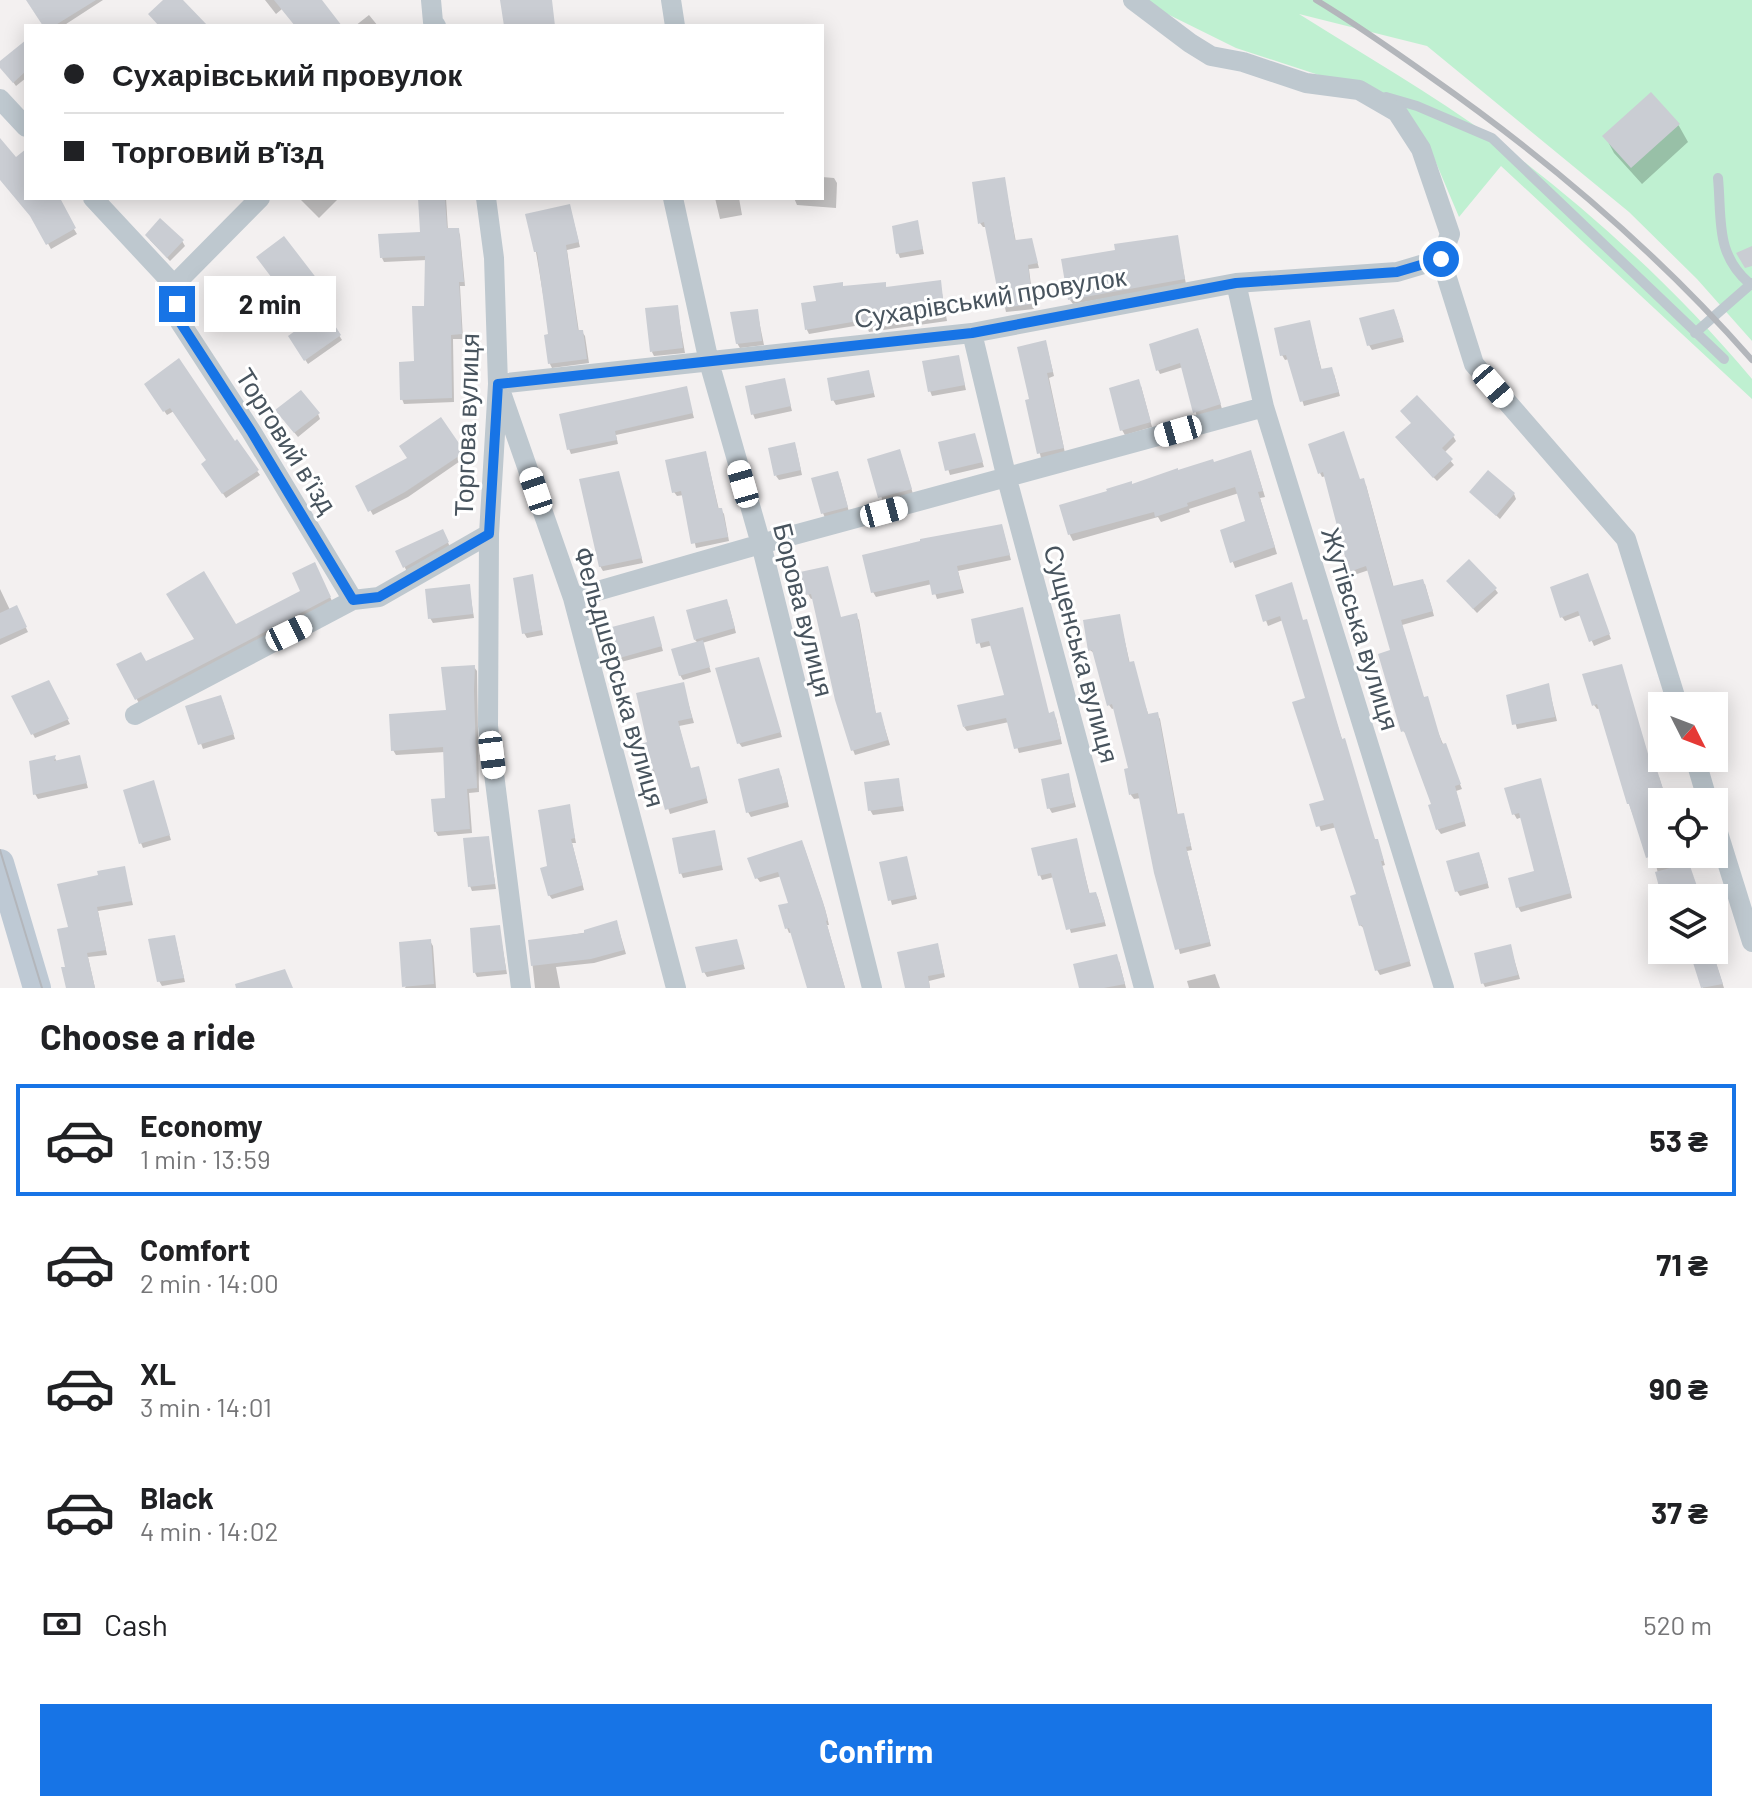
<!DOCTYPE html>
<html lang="en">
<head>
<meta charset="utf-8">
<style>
	:root { --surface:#fff; --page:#f2f2f2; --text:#202124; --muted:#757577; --line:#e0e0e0; --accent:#1774e6 }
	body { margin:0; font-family:Barlow,sans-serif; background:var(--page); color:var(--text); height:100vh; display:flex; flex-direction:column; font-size:30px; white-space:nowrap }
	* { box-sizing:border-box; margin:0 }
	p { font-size:26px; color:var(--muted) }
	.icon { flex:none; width:44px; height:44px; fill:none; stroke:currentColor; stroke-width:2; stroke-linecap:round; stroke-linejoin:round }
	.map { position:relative; height:988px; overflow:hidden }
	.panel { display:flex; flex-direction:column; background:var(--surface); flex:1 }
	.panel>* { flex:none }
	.top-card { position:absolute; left:24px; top:24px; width:800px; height:176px; border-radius:0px; box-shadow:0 4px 20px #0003; display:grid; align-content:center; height:176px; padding:0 40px; background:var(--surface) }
	.needle { width:52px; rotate:132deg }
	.buttons { position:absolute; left:1648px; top:692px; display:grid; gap:16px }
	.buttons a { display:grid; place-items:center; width:80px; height:80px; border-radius:0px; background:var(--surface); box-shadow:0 4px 20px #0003; font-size:40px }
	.end { position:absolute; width:36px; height:36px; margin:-18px; border:10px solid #1774e6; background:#fff; box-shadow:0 0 0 4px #fff }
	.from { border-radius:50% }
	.bubble { position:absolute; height:56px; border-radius:0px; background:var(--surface); box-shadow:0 4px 20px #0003; font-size:26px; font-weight:700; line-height:56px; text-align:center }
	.car { position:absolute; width:24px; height:48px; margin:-24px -12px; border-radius:10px; box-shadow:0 0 6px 2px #0007; background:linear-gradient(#fff 24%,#345 0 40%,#fff 0 76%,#345 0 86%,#fff 0) }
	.top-card b { display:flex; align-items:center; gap:28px; height:76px; font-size:30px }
	.top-card b+b { border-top:2px solid var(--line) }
	.top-card i { width:20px; height:20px; background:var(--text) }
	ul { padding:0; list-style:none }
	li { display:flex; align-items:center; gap:24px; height:112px; margin:0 16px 12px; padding:0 24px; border:4px solid transparent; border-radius:0px }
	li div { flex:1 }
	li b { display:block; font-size:30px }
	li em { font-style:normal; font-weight:700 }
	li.on { border-color:var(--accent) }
	li>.icon { width:72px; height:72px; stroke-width:1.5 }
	h2 { padding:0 40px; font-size:36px; line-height:96px }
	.pay { display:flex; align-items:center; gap:20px; height:88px; padding:0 40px; font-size:30px }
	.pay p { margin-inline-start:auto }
	.cta { display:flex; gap:16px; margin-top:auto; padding:16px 40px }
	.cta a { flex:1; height:92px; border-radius:0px; background:var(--accent); color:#fff; font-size:32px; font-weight:700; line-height:92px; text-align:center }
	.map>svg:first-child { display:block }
</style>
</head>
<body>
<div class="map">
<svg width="1752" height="988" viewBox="0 0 1752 988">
	<rect width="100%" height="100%" fill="#f3f0f0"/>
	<path fill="#bff0d1" d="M1139,0H1752V341L1697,279L1629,212L1427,46L1299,14C1364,55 1432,94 1494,139C1588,209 1677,289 1752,379V399L1501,166L1459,217L1426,139L1386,97L1236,48Z"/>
	<path fill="#0003" d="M29,0H103L63,26H45Z
		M265,0H319L321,26H296L282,9L276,14Z
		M369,15L378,26H355Z
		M26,53V78L16,86L0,64Z
		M1651,95L1679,126L1688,142L1642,184L1614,153L1605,136Z
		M0,141L16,160L26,163V198H55L77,234L51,249L35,220L0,179Z
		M822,177L834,178L837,183L836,208L797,205L794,198H822Z
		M1004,179L1016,242L1031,240L1039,268L1029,269L1034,309L1006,312L987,227H983L980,223Z
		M299,198H339L319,218Z
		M420,198H446L448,230H458L460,235L465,286H460L463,339H453L454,402L404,404L402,399L416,363L426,308L427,260L384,262L382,258L422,233Z
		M715,198H739L742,215L720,219Z
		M571,211L580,247L567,250L579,332H582L585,336L589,363L552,368L550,364V336L536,252Z
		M917,223L924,254L900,258L898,253Z
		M1177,238L1186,284L1073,304L1070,300L1117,252Z
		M150,240L182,241L185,246L170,261Z
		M261,262L322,289L325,294L317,300L342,340L308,364L290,337L308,324Z
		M940,282L947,321L869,332L866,324L809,334L807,330L804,305L818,303L844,288L885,284L887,289Z
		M677,307L685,353L654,356L652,352Z
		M757,311L764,345L740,348L737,343Z
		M1396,316L1404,342L1372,350L1369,345Z
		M1309,322L1322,371L1334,374L1340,396L1304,406L1289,359L1285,360L1282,355Z
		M1200,335L1222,409L1197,417L1183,367L1160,374L1158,370Z
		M1047,347L1054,376L1049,378L1065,453L1041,458L1027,402L1032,401Z
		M958,357L966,390L932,396L930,391Z
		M868,372L875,397L836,405L833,400Z
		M784,380L792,411L755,419L753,414Z
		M146,384L234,443L237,442L260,475L226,498L203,464L208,461L174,411L167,415Z
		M1141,386L1152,427L1125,435L1122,430Z
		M686,389L694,418L616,435L618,444L571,454L569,449Z
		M318,414L320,419L298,437L280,415Z
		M441,420L466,457L408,497L373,515L357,486L410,459Z
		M974,435L984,467L950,475L940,444Z
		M1453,436L1456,441L1444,453L1454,465L1437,481L1400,442Z
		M1311,445L1366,485L1394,588L1425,584L1434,616L1402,625L1424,699L1462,789L1456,791L1466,826L1441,834L1438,830L1431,806L1433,805L1408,735L1403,731L1380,655L1392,651L1369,570L1354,575L1351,571L1326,476L1322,477L1320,473Z
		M796,448L802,475L779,480L776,476Z
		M900,451L913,494L883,502L870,460Z
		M707,458L719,510H721L724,514L729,541L696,548L684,495L677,496L674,492Z
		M1253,458L1265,497L1260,498L1277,554L1235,568L1222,531L1247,522L1239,493L1189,509L1190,512L1161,522L1158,517L1073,541L1070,535L1062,506L1132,486Z
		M618,473L643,563L603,571L600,566Z
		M840,478L849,512L825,518L823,513Z
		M1471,492L1514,494L1516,499L1500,519Z
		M1003,530L1011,560L958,571L964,593L937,599L932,584L876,597L873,592Z
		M445,536L450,547L407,572L398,552Z
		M317,570L333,603L140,705L118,665L145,664L236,627L302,592Z
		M802,574L841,619L856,616L859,620L876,715L882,719L890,745L855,755L853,750L814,598L811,599L808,594Z
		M532,576L543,635L527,638L524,633Z
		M1589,580L1611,639L1594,646L1581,615L1565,621L1562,617Z
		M1448,582L1495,589L1498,593L1477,613Z
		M469,586L474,618L433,623L430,618Z
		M0,589L10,610L16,608L28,632L0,645Z
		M1257,596L1304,622L1375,841L1379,846L1385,865L1382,866L1411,966L1380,975L1377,970L1365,929L1360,925L1358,895L1337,827L1321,831L1312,805L1327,801L1307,699L1283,620L1268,626Z
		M729,606L736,633L702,643L711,672L683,680L680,675L698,643L695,640Z
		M1119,616L1130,664L1149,716L1157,714L1160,719L1178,816L1185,820L1192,850L1187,851L1211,946L1180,954L1141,798L1134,799L1131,795L1130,770L1115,708L1112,709L1109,705L1095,654L1090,650Z
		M973,621L1049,714L1056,718L1062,744L1019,753L1009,722L967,731L964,727L1006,697L993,645L981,648Z
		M655,623L663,651L621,662L618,658Z
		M758,659L782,737L742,747L739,743Z
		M474,667L477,671L479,792L469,793L472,833L438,836L435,831L447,800L445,752L396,755L393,750L448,712Z
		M1585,676L1653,773L1659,777L1667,802H1662V854H1683L1698,898H1664L1655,861L1650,862L1648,857L1629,804L1601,708L1597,709L1594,705Z
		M48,683L70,724L35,738L14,697Z
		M683,685L694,723L679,726L691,770L700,773L708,803L670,814L657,775L653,776L650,771L643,745L649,743Z
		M1548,685L1557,721L1517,729L1508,696Z
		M223,702L235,739L203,749L188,708Z
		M79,757L88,788L38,799L35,794L55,758L57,762Z
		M781,775L789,807L751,817L748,812Z
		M1068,776L1076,807L1052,813L1049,808Z
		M898,780L904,811L873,815L870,810Z
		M1542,785L1572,898L1521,912L1518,907L1537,873L1522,817L1517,819L1514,814Z
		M155,787L171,840L143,848L141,843Z
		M569,807L576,843H572L584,890L552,899L549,895V867Z
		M714,832L723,870L683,878L681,873Z
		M488,838L496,889L472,891L470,886Z
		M1076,840L1090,895L1096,894L1098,898L1106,926L1071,933L1054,877L1042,880L1040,875Z
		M804,847L825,909L829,925H827L845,988H809L793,932L789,933L787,928L790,905L782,876L760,882L757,878Z
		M906,858L917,899L892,905L881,864Z
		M1481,859L1489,888L1460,896L1457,891Z
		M124,868L133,905L98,911L107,955L88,957L95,988H68L70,928L101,877Z
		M499,927L507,974L477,977L475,973Z
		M618,927L626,954L594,963L556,967L560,988H535L530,942Z
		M430,941L433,946L436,988H405Z
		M736,941L745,969L707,977L704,972Z
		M1714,941L1717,949L1712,951L1724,988H1703L1693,956L1690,958L1686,950H1714Z
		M176,942L185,982L162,986L159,981Z
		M1510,946L1520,979L1485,987L1483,983Z
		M939,950L945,977L929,981L930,988H907Z
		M1119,961L1126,988H1082Z
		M1215,974L1220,988H1189L1187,981Z"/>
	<path fill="#cacdd3" d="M26,0H96L54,26H43Z
		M163,0H183L208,26H159L148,14Z
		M274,0H322L342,26H295Z
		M500,0H552L555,26H504Z
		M26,40V71L13,83L0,68V61Z
		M1651,92L1680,124L1631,168L1602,136Z
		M0,138L16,157L26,149V198H60L76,228L46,245L30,216L0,180Z
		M1005,177L1015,240L1032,238L1038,263L1028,265L1033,304L1001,308L984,222L978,224L972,182Z
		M418,198H445L447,228H459L464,282H459L462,334L451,335L452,398L400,400L399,362L414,361L412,306H424L425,256L380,258L378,234L420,232Z
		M570,204L579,242L566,245L578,330H583L587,359L548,364L544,335L548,334L537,252H534L525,214Z
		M160,218L184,240L167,258L145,235Z
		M918,220L923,249L896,254L892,226Z
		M1178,235L1185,279L1068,300L1061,259L1115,250L1114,244Z
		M284,236L324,288L315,295L341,335L304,361L288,336L306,323L256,257Z
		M1752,246V266L1745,268L1736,253Z
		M941,280L945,317L864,328V320L805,330L801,303L816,301L813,286L843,282V286L886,282V287Z
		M678,305L683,348L650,352L645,308Z
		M758,309L762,341L736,344L730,312Z
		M1394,309L1403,337L1367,346L1359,318Z
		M1310,320L1321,369L1332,367L1339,392L1300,402L1286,355L1280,356L1274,328Z
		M1198,328L1221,404L1193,413L1180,363L1156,371L1149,344Z
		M1046,340L1053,372L1047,373L1064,448L1037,454L1025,400L1029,399L1017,347Z
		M959,355L965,385L928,392L922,361Z
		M179,358L235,441L237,439L259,470L222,494L201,464L206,460L170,408L163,412L144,384Z
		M869,370L874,393L831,401L827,378Z
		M785,378L791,406L751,415L745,386Z
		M1139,379L1151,422L1120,431L1109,388Z
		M687,386L693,413L615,431L617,440L567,450L559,414Z
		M301,390L320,413L294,433L275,410Z
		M1417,395L1455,435L1442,448L1453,459L1433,478L1395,437L1411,423L1400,411Z
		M441,417L465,452L405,492L368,512L355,486L407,458L399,446Z
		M1344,431L1360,479L1364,478L1393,586L1423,579L1433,611L1401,620L1424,697L1428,696L1442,744L1446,743L1461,784L1455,786L1465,821L1436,830L1428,805L1431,804L1404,731L1401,732L1378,654L1390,650L1366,566L1349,572L1323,472L1318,474L1308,444Z
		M975,433L983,462L945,471L938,442Z
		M795,442L801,470L774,476L768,448Z
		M900,449L912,489L878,498L867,459Z
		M1251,450L1263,491L1258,492L1275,547L1230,563L1220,530L1245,521L1235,487L1187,503L1188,506L1155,517L1154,512L1068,535L1059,505L1107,491L1106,489L1132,481V484L1178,468V470L1213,459L1214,462Z
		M706,451L718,508H722L728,537L691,544L681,491L672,493L665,460Z
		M1488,470L1515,493L1496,516L1469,492Z
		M619,471L642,558L599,567L579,479Z
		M838,471L848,507L821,514L811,478Z
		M1002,524L1010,555L957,566L962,589L932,595L929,580L871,593L862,555L920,541V539Z
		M443,529L449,542L403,568L395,551Z
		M1469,559L1497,588L1473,609L1446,581Z
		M315,562L331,597L135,700L116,664L141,652L146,661L194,639L166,594L204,571L236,624L300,591L292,573Z
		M828,566L841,617L857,613L876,713L881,712L888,740L851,751L835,700L811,594L806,595L800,572Z
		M1588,573L1610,634L1589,642L1578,611L1560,618L1550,587Z
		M533,574L542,630L522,634L513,578Z
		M1292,582L1303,620L1307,619L1342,739L1345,738L1375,839H1378L1384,861H1381L1410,961L1375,971L1362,925L1359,926L1350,896L1356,894L1333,823L1316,827L1309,804L1324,800L1292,702L1305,698L1280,616L1263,622L1255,595Z
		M470,584L473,614L428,619L425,589Z
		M727,599L735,628L694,640L686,610Z
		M17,605L27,627L0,639V613Z
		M1023,607L1049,713L1054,711L1061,739L1014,749L1006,718L963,727L957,705L1004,695L989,641L976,644L971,619Z
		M1120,614L1129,662L1134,661L1148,714L1158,712L1177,814L1184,813L1191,846L1186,847L1210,942L1175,950L1154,873L1138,793L1129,795L1124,769L1128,768L1112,704L1107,706L1092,650L1088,651L1083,620Z
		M654,616L662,646L616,659L608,628Z
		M703,640L710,667L679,676L671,649Z
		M759,657L781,732L737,744L715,668Z
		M1622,664L1653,771L1657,770L1665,795L1662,796V853L1646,858L1629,804H1627L1597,704L1592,706L1582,674Z
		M475,665L474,690L477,788L467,789L470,829L434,832L431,799L445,798L443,747L391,751L389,714L446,710L441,667Z
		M49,680L69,719L31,735L11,696Z
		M684,682L692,718L678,721L691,768L699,766L707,798L665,810L654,770L648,772L641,744L647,742L636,693Z
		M1549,683L1555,717L1512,725L1506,695Z
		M221,695L234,734L198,745L185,706Z
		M56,755L54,761L80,755L87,783L33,795L29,761Z
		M779,768L788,802L746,813L738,779Z
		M1069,773L1074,803L1047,809L1041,779Z
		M899,778L903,806L868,811L864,782Z
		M1541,778L1571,893L1516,908L1508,878L1534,871L1519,813L1512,815L1504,788Z
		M154,780L170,835L139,844L123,790Z
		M570,804L575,838L571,839L583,885L548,896L540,868L547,866L538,810Z
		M715,830L722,865L679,874L672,838Z
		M489,836L495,884L468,887L463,838Z
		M1077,838L1089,893L1096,892L1105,922L1066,930L1051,873L1038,876L1031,848Z
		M802,840L823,902L828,920L826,921L845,988H807L789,928L785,929L778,905L788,903L778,872L755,879L747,858Z
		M1479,852L1488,883L1455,892L1446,861Z
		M907,856L916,895L888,901L879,862Z
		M1689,863L1700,895L1687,898H1662L1655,872Z
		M125,866L132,901L97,907L106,950L87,953L95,988H66L61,967H65L57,929L68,927L57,884L98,875L97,871Z
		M617,920L624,950L591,959L531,966L528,940L584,933V930Z
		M500,925L506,970L473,973L470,928Z
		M175,935L184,978L157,982L148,939Z
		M431,939L434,984L402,987L399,942Z
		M737,939L744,964L702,973L695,947Z
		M938,943L944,973L928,976L930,988H905L897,952Z
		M1511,944L1518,975L1481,984L1474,953Z
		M1689,950H1712L1723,984L1701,988Z
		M1117,954L1125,984L1104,988H1079L1073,964Z
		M285,969L293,988H236L235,984Z"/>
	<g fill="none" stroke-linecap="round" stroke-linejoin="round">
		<path stroke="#bec8cf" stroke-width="10" d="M1386,97L1417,106L1492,138L1724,359
			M1718,178C1722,221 1715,254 1750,284
			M1695,333L1752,283"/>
		<path stroke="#bec8cf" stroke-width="20" d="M431,0L433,22L436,26
			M671,0L675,26
			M1133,0L1190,43L1211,56L1243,62L1306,83L1359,90L1397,112L1421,149L1450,234L1441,259
			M0,99L26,127
			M93,198L174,285L180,322L251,431L353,600
			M486,198L494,258L498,384L489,534L488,726L521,988
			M673,198L709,362L761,544L872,988
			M1441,259L1474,364L1626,539L1678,706
			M1236,283L1264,407L1444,988
			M174,285L260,198
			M972,333L1007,479L1144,988
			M573,598L761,544L1264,407
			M135,715L353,600L379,597L489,534
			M1695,758L1708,802
			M1714,820L1752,942
			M676,988L573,598L498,384L972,333L1236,283L1397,272L1441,259"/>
		<path stroke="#bec9d4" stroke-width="28" d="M0,863L37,988"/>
		<path stroke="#b3b6bb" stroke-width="2" d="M0,850L42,988"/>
		<path stroke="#b3b6bb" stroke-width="6" d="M1316,0C1356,24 1394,51 1432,78C1549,160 1658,253 1752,360"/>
	</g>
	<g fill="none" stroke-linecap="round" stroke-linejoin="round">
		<path stroke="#1774e6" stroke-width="10" d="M177,304L180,322L251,431L353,600L379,597L489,534L498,384L972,333L1236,283L1397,272L1441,259"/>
	</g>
	<g text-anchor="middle" stroke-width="6" stroke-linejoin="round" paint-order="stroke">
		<g font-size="26" fill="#48545e" stroke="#fff">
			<text transform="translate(990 298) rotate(-9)" y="9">Сухарівський провулок</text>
			<text transform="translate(467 425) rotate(-88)" y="9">Торгова вулиця</text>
			<text transform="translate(286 441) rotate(58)" y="9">Торговий в’їзд</text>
			<text transform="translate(803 610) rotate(76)" y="9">Борова вулиця</text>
			<text transform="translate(1360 629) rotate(73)" y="9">Жутівська вулиця</text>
			<text transform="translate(1081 654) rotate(75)" y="9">Сущенська вулиця</text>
			<text transform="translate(619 677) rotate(74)" y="9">Фельдшерська вулиця</text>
		</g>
	</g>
</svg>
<div class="buttons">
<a><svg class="needle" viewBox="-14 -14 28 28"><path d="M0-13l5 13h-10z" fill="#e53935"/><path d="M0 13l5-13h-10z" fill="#757577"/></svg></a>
<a><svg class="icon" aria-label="locate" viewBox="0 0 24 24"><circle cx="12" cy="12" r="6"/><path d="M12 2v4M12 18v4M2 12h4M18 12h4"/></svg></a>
<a><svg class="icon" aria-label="layers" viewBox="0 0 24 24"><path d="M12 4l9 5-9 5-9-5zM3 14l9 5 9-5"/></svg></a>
</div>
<i class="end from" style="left:1441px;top:259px"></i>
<i class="end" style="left:177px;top:304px"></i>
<div class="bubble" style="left:204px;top:276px;width:132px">2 min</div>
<i class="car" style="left:1493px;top:386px;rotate:139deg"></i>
<i class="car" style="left:1178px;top:431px;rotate:254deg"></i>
<i class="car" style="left:743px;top:484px;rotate:344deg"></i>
<i class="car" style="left:536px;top:491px;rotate:341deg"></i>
<i class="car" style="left:884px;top:512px;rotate:75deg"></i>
<i class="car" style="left:289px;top:633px;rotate:64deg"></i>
<i class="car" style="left:492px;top:755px;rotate:173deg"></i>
<div class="top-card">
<b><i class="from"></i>Сухарівський провулок</b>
<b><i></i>Торговий в’їзд</b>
</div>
</div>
<section class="panel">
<h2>Choose a ride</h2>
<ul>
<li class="on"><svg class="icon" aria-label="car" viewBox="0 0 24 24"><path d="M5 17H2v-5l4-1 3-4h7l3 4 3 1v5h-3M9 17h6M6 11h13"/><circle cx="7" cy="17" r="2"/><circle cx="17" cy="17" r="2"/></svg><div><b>Economy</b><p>1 min · 13:59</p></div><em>53 ₴</em></li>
<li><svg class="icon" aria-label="car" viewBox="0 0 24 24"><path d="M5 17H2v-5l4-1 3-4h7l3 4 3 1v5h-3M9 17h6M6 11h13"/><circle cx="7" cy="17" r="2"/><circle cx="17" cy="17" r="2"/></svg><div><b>Comfort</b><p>2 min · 14:00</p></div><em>71 ₴</em></li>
<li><svg class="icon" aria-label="car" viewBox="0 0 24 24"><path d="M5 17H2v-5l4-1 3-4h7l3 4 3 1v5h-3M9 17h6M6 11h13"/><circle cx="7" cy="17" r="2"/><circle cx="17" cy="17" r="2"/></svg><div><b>XL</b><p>3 min · 14:01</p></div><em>90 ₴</em></li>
<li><svg class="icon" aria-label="car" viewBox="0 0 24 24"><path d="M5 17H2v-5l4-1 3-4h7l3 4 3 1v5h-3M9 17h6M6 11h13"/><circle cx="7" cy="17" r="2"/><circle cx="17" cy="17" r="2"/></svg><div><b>Black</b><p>4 min · 14:02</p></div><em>37 ₴</em></li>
</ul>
<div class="pay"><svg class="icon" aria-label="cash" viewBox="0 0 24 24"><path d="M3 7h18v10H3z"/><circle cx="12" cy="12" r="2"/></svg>Cash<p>520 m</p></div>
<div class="cta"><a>Confirm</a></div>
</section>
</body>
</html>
